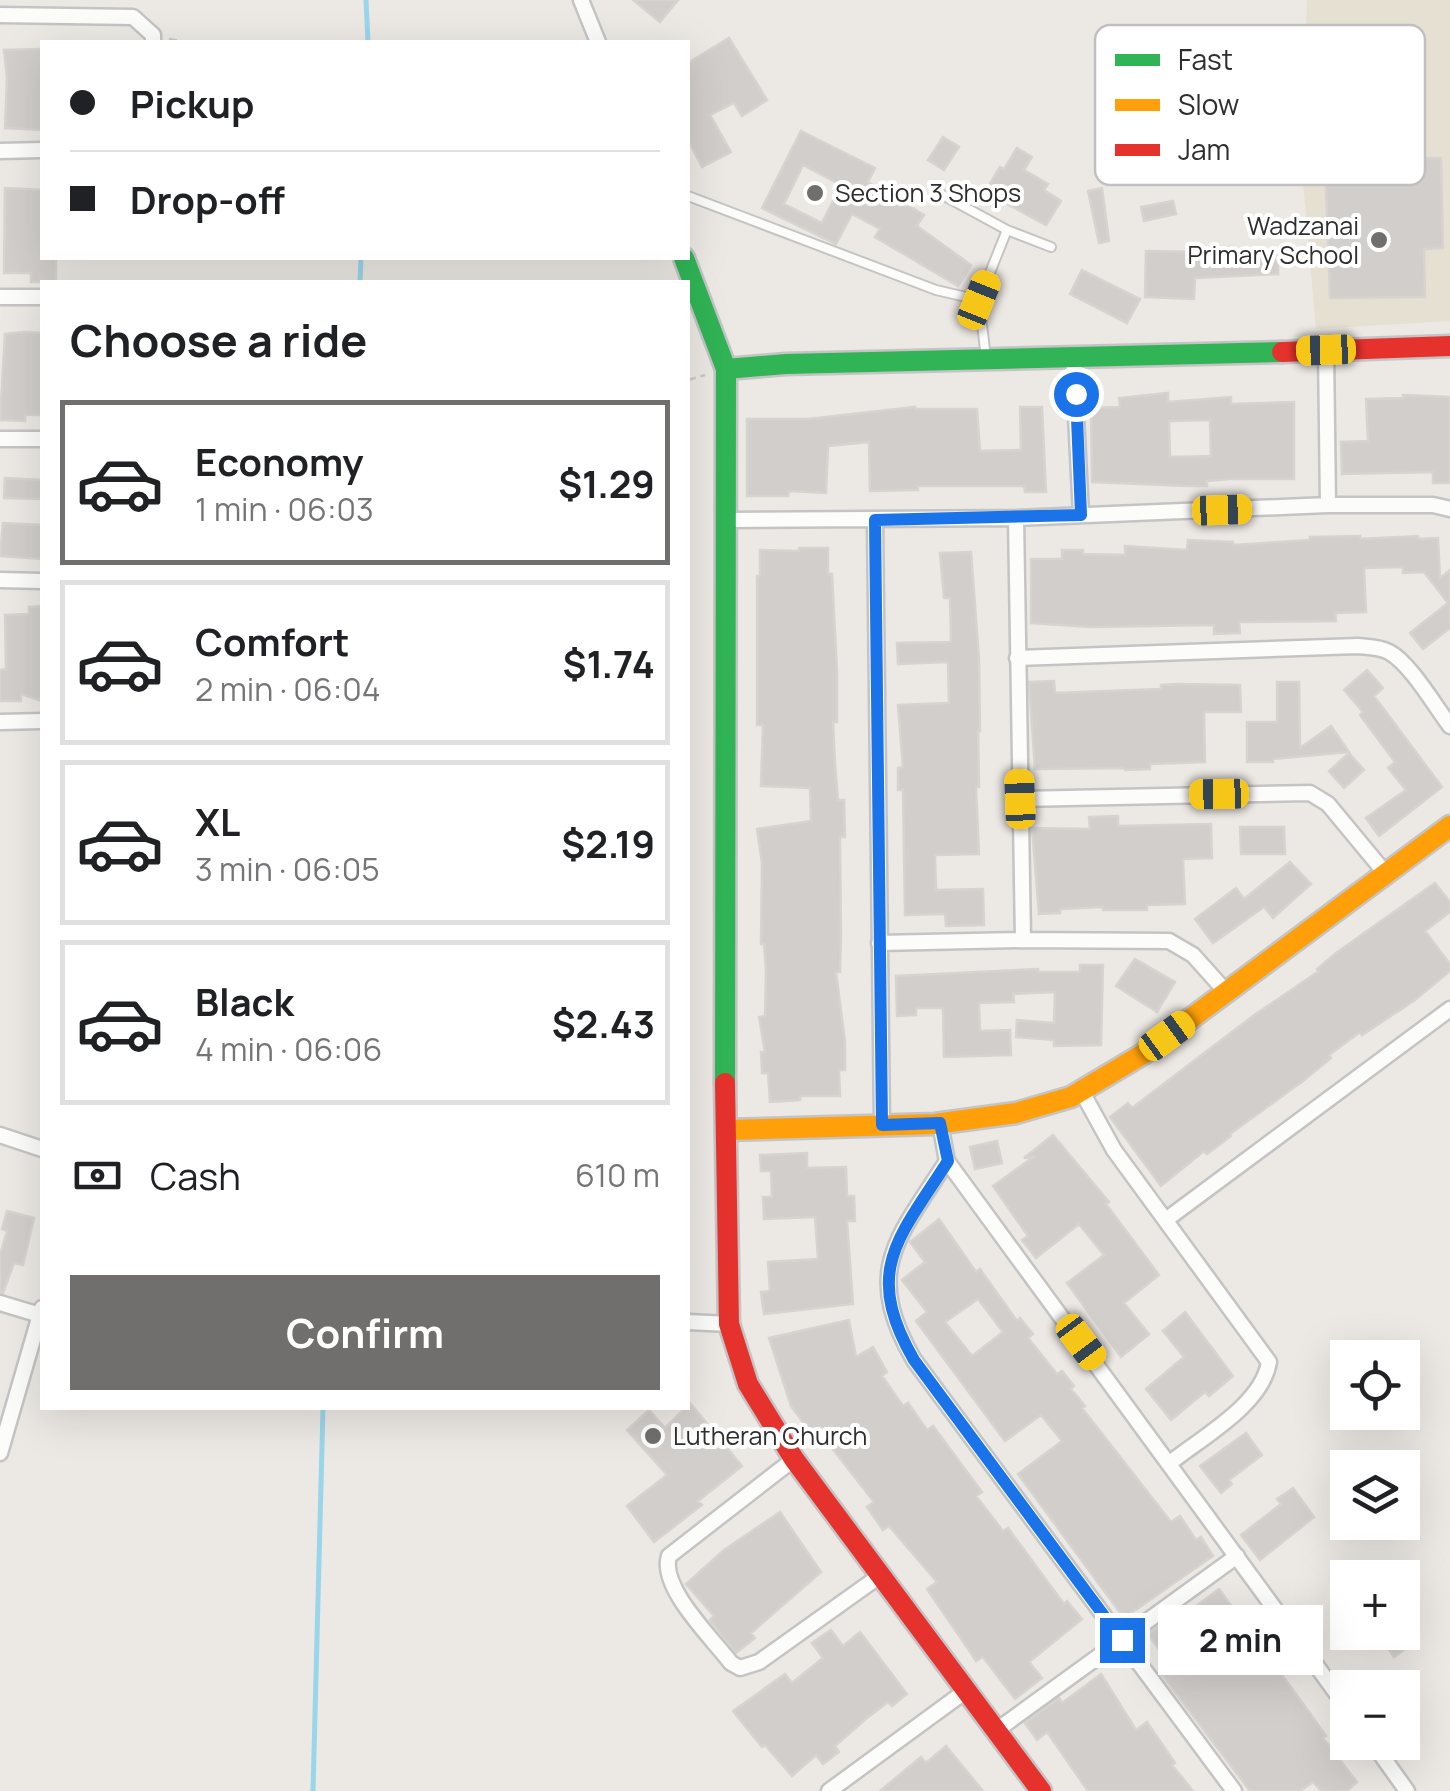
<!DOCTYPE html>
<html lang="en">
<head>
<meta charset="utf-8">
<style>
	:root { --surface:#fff; --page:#f2f2f2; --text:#202124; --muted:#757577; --line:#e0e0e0; --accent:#706f6e }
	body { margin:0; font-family:Manrope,sans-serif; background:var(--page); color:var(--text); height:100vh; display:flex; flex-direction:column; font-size:38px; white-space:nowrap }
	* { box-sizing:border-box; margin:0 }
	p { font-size:32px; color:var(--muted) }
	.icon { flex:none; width:55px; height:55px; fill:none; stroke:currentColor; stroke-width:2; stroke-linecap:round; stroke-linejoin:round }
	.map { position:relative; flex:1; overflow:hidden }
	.side { position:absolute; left:40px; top:280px; width:650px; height:1130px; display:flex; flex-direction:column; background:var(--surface); border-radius:0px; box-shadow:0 10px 40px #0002 }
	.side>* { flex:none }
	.hud { position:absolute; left:40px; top:40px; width:650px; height:220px; border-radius:0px; box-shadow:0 10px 40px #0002; display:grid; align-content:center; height:220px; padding:0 30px; background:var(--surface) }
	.controls { position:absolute; left:1330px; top:1340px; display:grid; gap:20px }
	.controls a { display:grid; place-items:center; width:90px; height:90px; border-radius:0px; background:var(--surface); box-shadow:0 10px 40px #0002; font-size:50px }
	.end { position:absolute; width:45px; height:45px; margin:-22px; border:12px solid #1a73e8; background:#fff; box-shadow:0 0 0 5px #fff }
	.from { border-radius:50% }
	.bubble { position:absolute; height:70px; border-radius:0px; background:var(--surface); box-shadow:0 10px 40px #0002; font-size:32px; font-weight:700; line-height:70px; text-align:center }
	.car { position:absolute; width:30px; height:60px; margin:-30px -15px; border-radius:12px; box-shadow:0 0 8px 2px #0007; background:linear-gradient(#f5c518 24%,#345 0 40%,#f5c518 0 76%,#345 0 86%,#f5c518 0) }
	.hud b { display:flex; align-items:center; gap:35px; height:95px; font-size:38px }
	.hud b+b { border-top:2px solid var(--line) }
	.hud i { width:25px; height:25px; background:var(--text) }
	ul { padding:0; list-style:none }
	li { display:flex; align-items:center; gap:30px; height:165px; margin:0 20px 15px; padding:0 10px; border:5px solid var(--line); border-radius:0px }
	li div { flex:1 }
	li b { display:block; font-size:38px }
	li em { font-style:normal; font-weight:700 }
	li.current { border-color:var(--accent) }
	li>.icon { width:90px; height:90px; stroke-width:1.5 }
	h2 { padding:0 30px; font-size:45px; line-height:120px }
	.pay { display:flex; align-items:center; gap:25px; height:110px; padding:0 30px; font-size:38px }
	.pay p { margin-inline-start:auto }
	.button { display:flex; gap:20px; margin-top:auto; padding:20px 30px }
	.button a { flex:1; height:115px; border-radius:0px; background:var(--accent); color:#fff; font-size:40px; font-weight:700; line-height:115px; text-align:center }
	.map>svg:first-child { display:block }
</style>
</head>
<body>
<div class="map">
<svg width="1450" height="1791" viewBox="0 0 1450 1791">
	<rect width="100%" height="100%" fill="#ece8e4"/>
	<path fill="#e6e0d3" d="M1307,0H1450V321L1316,329L1301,159Z"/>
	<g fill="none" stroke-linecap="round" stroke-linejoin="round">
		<path stroke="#99d6ec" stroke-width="5" d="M366,0L368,42
			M360,282L361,258
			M313,1791L323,1408"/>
	</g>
	<path fill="#d1cecb" stroke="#d7d4d0" stroke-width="2.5" fill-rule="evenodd" d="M633,0H678L660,22Z
		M729,38L767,100L742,116L734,103L710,115L731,152L702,167L688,140V63Z
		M42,49V130L5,128L7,78L4,50Z
		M801,131L875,168L868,182L924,215L917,226L971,265L958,286L875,237L880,229L852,214L836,244L762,208ZM803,165L841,185L822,223L784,204Z
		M943,137L959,147L944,170L928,160Z
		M1017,148L1032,157L1024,170L1048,184L1044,190L1061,201L1046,225L985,192L1000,167L1004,169Z
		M1419,158H1441L1443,248L1424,249L1425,297L1330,298L1325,162Z
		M5,188L42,190V258H56V282H31V273H4Z
		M1102,188L1109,241L1099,243L1088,191Z
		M1173,201L1176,214L1144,221L1141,207Z
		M1204,247H1234V257L1278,256V274L1195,278L1194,299L1145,297L1146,251L1204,252Z
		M1082,270L1140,299L1127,323L1070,294Z
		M25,332L42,333V415H25V421L0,420L5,334Z
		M1168,393V402L1231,397V404L1294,402V479H1230L1207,481V486H1189L1092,482L1091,408L1120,407L1119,398ZM1210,420L1211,456L1170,457L1169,421Z
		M1403,395L1450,397V483H1433V472L1342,474L1341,442L1368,441L1366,399L1404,398Z
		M915,407V409H977L980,451L1021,450L1020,407H1042L1046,492H1025L1024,486H917L918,490L870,491L869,442L828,446L826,493L789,491L788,496H747V419H808Z
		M5,478L42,480V499L4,498Z
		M3,523L42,525V559L0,556Z
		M1360,536V539L1418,536V539L1438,538L1440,578L1450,570V628L1423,649L1410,633L1448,603L1424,572L1403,573V567L1364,568L1366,612L1335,613L1336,621L1239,622L1240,633L1214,634V625L1091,627L1031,623V559H1062V550H1083V554L1125,555V546L1187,550L1188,540L1233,542V545L1310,540V537Z
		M799,548H828V574H832L837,672V722H833L835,764L838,800H844L845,837H840L841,937L840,972H836L845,1042V1070H839L840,1096H800V1100L770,1102L768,1073H762L761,1052H765L759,1017L765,1016L766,971L764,944H761L762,863L757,829L811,821L810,788L761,786L763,725H757V576H760V550L799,551Z
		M971,552L979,659L980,731H978L979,787H976L979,854L935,855L936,890L983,889L984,925L946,926L945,914L905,915L903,790H898V768L903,767L898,705L949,703L948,662L898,664L897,643L951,642L950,598H944L940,553Z
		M42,606V701L21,694V701H0V670L6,669L5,615L29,614V607Z
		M1367,670L1383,688L1374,696L1442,787L1379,836L1366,818L1406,790L1388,768L1395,762L1360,715L1363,712L1344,690Z
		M1054,681L1055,693L1161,689V685L1178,684L1240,685L1241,712H1204L1205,762L1150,764V769L1125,770L1124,768L1035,769L1029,682Z
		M1277,682H1299L1300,748L1331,726L1349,752L1273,759V762H1247V722H1277Z
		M1349,753L1364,770L1344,788L1329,771Z
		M1118,816V826L1211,824L1212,858L1183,859L1185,904L1147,905V910H1103V907L1060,909V913L1039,914L1032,828L1090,829L1089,817Z
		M1240,827H1284L1285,854H1241Z
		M1290,862L1311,884L1273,918L1264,907L1213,943L1195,919L1236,888L1244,899Z
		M1435,883L1450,902V912L1425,931L1450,964V971L1415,1000L1362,1035L1360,1032L1329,1055L1331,1058L1303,1081L1230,1134L1231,1136L1207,1154L1204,1151L1161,1186L1110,1117L1128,1103L1132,1108L1253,1016L1319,971L1317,969L1336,953Z
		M1135,959L1175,982L1157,1012L1116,986Z
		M1080,965H1103L1101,1045L1054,1046V1040L1016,1037L1017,1020L1054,1023L1055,992L1013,994L1014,1002L979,1003L980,1031L1010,1030L1011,1055L944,1057L943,1008H916V1015L897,1016L896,976L1038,969V972H1080Z
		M1053,1135L1109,1202L1106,1204L1159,1275L1124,1303L1149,1334L1121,1357L1067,1283L1104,1255L1079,1224L1036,1258L1022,1240L1028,1236L993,1186L1035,1156L1024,1158Z
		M997,1141L1002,1163L975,1169L970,1147Z
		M807,1153V1168L846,1167L847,1196H854L855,1221H847L853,1304L764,1314L761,1292L770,1291L768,1262L818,1259L815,1217L764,1219L763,1197H772L771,1171H761L760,1155Z
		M7,1211L34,1218L23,1265L14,1263L3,1293H0V1255L7,1231L2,1229Z
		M939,1219L976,1272L980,1269L1017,1321L1020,1318L1033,1334L1028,1338L1057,1374L1062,1371L1074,1386L1071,1389L1085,1406L1082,1408L1171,1522L1180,1516L1196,1540L1201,1537L1213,1556L1124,1618L1018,1474L1062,1441L1041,1415L1005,1441L916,1321L927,1312L902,1280L925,1262L910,1242ZM978,1299L1003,1332L972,1356L945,1322Z
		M1185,1312L1233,1376L1209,1396L1205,1392L1171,1420L1146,1389L1184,1357L1163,1331Z
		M849,1320L856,1357L873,1347L887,1372L882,1376L903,1406L908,1403L927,1430L933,1426L982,1492L976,1496L1003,1531L1008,1528L1064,1604L1067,1601L1082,1619L1029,1662L1042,1678L1015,1699L983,1657L976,1661L964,1643L927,1589L937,1582L889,1526L883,1530L867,1507L874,1502L825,1439L819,1444L791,1406L769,1338Z
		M690,1403L742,1466L698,1501L702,1505L654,1542L627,1506L667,1475L627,1430L649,1410L665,1428Z
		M1246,1433L1262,1455L1229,1480L1232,1484L1221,1493L1200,1466Z
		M1293,1488L1314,1517L1260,1560L1241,1535L1281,1504L1277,1499Z
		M780,1512L821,1572L751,1633L755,1638L736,1653L710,1620L714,1616L686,1584L724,1550Z
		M1219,1589L1312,1716L1326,1736L1323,1738L1357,1782L1347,1791H1321L1313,1782L1300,1791H1250L1159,1671L1169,1663L1148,1634L1181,1611L1184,1615Z
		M831,1630L843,1646L860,1632L907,1694L892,1706L888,1702L867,1718L835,1746L839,1752L823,1764L816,1755L792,1776L765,1745L762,1747L733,1711L785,1674L792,1683L823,1658L812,1643Z
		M1377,1632H1398L1408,1647L1394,1657Z
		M1101,1674L1136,1730L1147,1722L1175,1763L1172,1765L1193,1791H1088L1047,1732L1037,1740L1025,1723L1059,1698L1062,1703Z
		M946,1746L983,1791H880L921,1757L926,1763Z"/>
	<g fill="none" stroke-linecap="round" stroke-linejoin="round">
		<g stroke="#c5c4c5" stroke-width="12">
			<path id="lane" d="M939,193L1007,230L1051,247
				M688,196L936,290L979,300L986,358
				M979,300L1007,230"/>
		</g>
		<g stroke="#c5c4c5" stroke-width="19">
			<path id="street" d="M581,0L598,42
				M0,15L133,17L153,35V42
				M0,151L42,150
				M0,297H42
				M1326,350L1328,505
				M1073,355L1081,515
				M0,439H42
				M1016,518L1023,940
				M727,520L1016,518L1328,505H1433L1450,509
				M875,520L882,1125
				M0,580L42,581
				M1017,658L1358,646C1368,647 1380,647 1389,652C1410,663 1435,706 1450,726
				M0,722L42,721
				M1020,799L1310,793L1328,804L1386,874
				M879,943L1023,940L1169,941L1193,955L1227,993
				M1082,1092L1114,1150L1269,1362C1262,1405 1202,1437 1170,1463
				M940,1123L947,1161L1348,1709
				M0,1135L42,1149
				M947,1161C898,1238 862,1270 914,1360L1234,1791
				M1167,1219L1450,1009
				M0,1303L40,1315
				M688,1322L729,1324
				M0,1453L42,1308
				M794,1459L669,1556C659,1587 712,1638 731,1663L740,1668L759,1662L881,1575
				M997,1730L1237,1556
				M1372,1742L1407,1791
				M829,1791L967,1690"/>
		</g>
		<g stroke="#c5c4c5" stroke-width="25">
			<path id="fast" d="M684,258L726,369L725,1083
				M726,369L786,364L1282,352"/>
		</g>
		<g stroke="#c5c4c5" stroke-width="25">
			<path id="slow" d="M727,1130L935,1124L1016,1113L1071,1097L1143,1054L1450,826"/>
		</g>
		<g stroke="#c5c4c5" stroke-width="25">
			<path id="jam" d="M1282,352L1450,346
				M725,1083L729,1324L748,1384L794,1459L1041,1791"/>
		</g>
		<path stroke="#c9c9c8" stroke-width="2.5" stroke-dasharray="8 5" stroke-linecap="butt" d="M169,39L184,42
			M688,380L705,375"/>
		<use href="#lane" stroke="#fcfcfb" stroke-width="8"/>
		<use href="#street" stroke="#fcfcfb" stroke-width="14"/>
		<use href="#fast" stroke="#30b455" stroke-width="20"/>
		<use href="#slow" stroke="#ff9f0a" stroke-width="20"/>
		<use href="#jam" stroke="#e5322d" stroke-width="20"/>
	</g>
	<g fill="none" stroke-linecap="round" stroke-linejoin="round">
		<path stroke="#1a73e8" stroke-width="12" d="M1076,394L1081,515L875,520L882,1125L940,1123L948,1161C899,1238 862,1270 914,1360L1122,1640"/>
	</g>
	<g fill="#706f6e" stroke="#fff" stroke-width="4">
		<circle cx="815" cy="193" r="10"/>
		<circle cx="1379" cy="240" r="10"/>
		<circle cx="653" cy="1436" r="10"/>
	</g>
	<g text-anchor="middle" stroke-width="8" stroke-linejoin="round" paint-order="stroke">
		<g font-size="25" fill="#2e2e2e" stroke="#fff" text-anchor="start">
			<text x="835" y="202">Section 3 Shops</text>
			<text x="1359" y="235" text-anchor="end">Wadzanai<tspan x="1359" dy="29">Primary School</tspan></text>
			<text x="673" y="1445">Lutheran Church</text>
		</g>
	</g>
	<rect x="1095" y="25" width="330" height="160" rx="15" fill="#fff" stroke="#c0c0c0" stroke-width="2.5"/>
	<rect x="1115" y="54" width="45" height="12" fill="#30b455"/>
	<rect x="1115" y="99" width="45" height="12" fill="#ff9f0a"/>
	<rect x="1115" y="144" width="45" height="12" fill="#e5322d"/>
	<g font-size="28" fill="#2e2e2e">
		<text x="1178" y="70">Fast</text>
		<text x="1178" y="115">Slow</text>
		<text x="1178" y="160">Jam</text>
	</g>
</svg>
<div class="controls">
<a><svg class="icon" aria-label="locate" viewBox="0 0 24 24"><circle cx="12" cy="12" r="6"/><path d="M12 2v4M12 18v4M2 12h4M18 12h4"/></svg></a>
<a><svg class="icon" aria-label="layers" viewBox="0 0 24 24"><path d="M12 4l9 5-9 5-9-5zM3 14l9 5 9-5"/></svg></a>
<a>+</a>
<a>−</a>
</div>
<i class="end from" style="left:1076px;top:394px"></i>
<i class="end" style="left:1122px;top:1640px"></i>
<div class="bubble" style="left:1158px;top:1605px;width:165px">2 min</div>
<i class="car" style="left:979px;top:300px;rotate:22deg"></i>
<i class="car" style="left:1326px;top:350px;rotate:268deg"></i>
<i class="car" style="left:1222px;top:510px;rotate:88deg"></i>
<i class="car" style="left:1219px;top:794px;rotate:269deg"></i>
<i class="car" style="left:1020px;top:799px;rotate:358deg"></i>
<i class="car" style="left:1167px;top:1036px;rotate:54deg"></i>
<i class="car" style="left:1081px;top:1342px;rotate:143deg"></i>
<div class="hud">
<b><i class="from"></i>Pickup</b>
<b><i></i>Drop-off</b>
</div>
<section class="side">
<h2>Choose a ride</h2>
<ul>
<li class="current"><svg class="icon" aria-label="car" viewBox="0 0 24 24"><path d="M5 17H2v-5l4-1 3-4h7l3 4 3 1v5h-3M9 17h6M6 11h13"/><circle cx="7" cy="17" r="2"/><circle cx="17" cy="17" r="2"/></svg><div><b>Economy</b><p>1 min · 06:03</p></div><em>$1.29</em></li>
<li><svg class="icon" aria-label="car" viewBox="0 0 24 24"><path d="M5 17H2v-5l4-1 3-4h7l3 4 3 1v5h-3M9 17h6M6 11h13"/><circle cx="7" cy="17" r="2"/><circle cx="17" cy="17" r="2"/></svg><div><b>Comfort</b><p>2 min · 06:04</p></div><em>$1.74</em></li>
<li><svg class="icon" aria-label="car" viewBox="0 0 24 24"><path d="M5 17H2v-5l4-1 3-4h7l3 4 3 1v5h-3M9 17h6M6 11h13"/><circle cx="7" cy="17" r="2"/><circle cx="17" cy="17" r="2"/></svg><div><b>XL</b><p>3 min · 06:05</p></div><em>$2.19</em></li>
<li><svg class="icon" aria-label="car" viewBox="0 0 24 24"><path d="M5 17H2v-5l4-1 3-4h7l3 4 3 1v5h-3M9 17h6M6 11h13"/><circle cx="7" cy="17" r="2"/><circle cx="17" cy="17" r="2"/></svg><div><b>Black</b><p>4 min · 06:06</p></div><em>$2.43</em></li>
</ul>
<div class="pay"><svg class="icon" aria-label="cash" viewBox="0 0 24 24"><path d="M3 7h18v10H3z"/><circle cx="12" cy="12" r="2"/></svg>Cash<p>610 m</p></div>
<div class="button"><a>Confirm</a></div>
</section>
</div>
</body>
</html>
